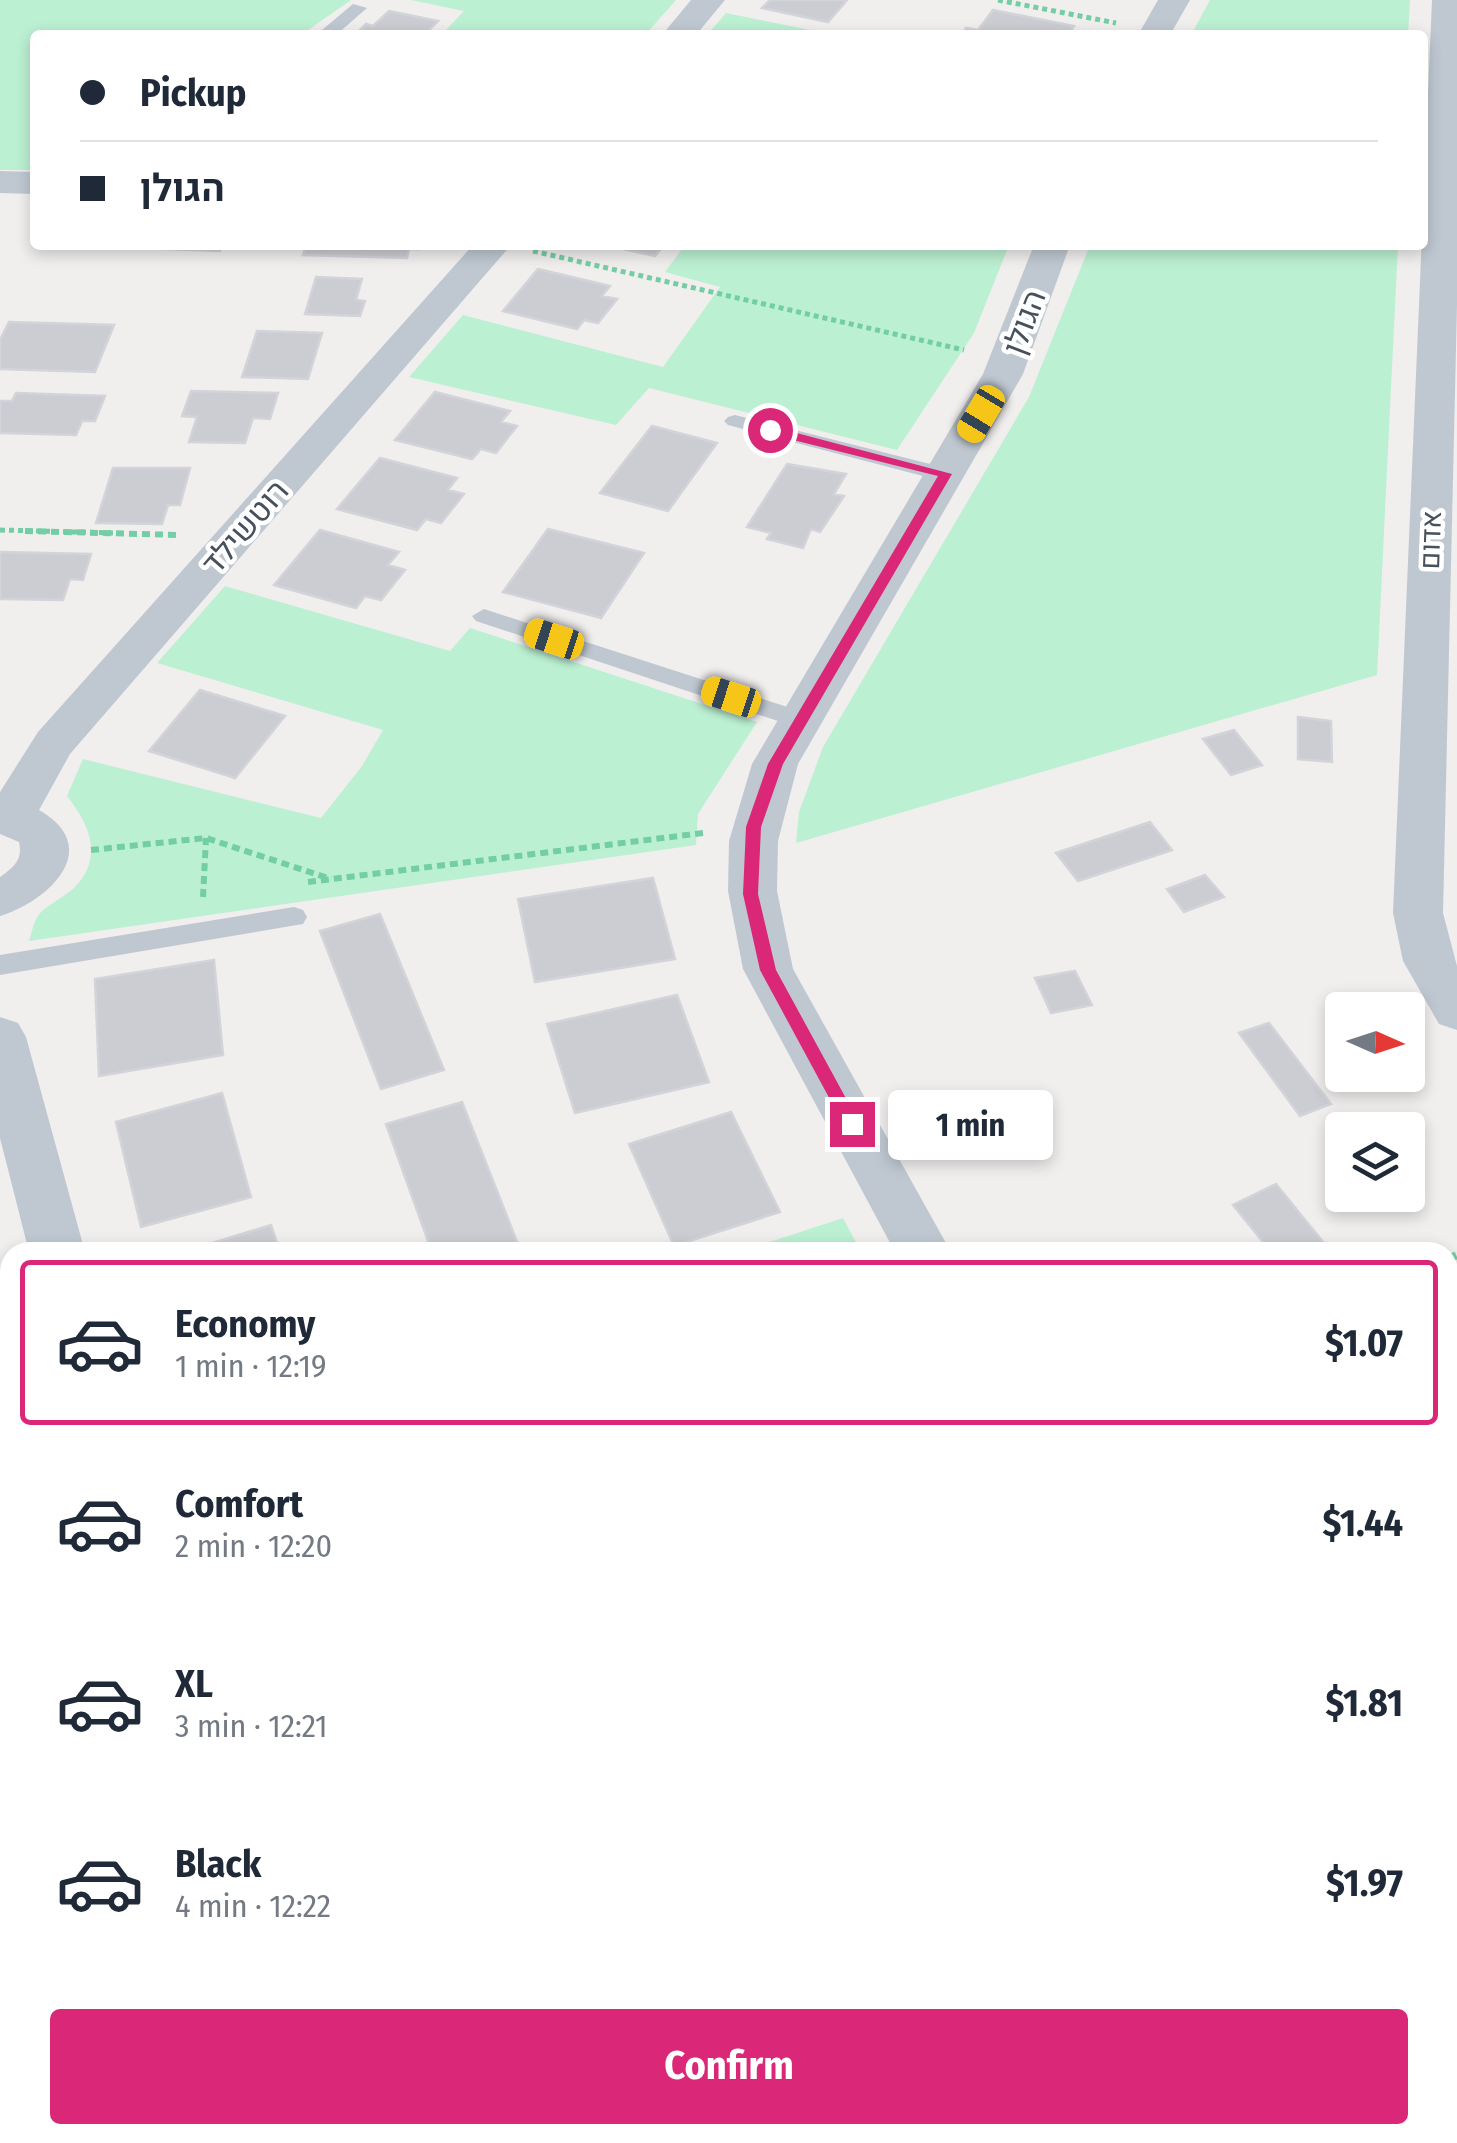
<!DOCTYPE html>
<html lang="en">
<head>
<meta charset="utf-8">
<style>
	:root { --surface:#fff; --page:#f6f6f7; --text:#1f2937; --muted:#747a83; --line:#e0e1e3; --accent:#db2777 }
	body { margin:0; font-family:"Fira Sans Condensed",Heebo,sans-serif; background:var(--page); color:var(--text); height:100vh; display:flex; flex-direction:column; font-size:38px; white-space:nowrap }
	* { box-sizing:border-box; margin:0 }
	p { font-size:32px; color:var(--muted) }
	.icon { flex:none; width:55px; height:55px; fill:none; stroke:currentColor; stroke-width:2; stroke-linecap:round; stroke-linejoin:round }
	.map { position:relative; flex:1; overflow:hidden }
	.details { position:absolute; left:0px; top:1242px; width:1458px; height:902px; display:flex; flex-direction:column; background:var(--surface); border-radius:30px 30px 0 0; box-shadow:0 5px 15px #0003 }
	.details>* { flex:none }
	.top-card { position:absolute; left:30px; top:30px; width:1398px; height:220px; border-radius:10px; box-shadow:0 5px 15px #0003; display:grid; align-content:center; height:220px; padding:0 50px; background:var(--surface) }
	.needle { width:65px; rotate:93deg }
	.fabs { position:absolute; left:1325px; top:992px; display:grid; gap:20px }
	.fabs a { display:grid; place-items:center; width:100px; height:100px; border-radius:10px; background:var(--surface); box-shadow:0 5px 15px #0003; font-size:50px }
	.end { position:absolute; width:45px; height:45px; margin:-22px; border:12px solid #db2777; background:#fff; box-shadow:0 0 0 5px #fff }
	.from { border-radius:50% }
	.bubble { position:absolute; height:70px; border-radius:10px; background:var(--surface); box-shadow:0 5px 15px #0003; font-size:32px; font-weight:700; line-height:70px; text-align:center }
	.car { position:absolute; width:30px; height:60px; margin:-30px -15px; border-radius:12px; box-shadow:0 0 8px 2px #0007; background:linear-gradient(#f5c518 24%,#345 0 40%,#f5c518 0 76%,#345 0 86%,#f5c518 0) }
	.top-card b { display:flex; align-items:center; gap:35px; height:95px; font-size:38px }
	.top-card b+b { border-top:2px solid var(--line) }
	.top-card i { width:25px; height:25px; background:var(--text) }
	ul { padding:18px 0 0; list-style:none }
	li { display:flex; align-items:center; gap:30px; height:165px; margin:0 20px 15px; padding:0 30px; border:5px solid transparent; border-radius:10px }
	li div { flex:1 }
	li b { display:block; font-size:38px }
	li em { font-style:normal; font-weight:700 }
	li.selected { border-color:var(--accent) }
	li>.icon { width:90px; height:90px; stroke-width:1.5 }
	.action { display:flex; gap:20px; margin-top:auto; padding:20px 50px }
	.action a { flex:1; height:115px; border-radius:10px; background:var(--accent); color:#fff; font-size:40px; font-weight:700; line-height:115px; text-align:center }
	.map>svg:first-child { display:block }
</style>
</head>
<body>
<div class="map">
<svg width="1457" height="2143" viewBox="0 0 1457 2143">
	<rect width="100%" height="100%" fill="#f1eeee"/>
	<path fill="#bcf0d2" d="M0,0H351L301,35H35V170H0Z
		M411,0H676L645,35H441L464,11Z
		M1210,0H1410L1408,35H1191Z
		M726,13L835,35H707Z
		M685,245H1009L974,333L897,450L649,388L616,425L409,377L463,315L663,367L720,287L665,272Z
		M1090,245H1398L1377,675L796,843L799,812L823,747L1029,397Z
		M225,586L450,651L470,628L757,722L698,814L696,845L29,941C32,932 34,919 41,912C51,903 64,897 74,888C104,858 90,825 67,796L83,759L321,818L362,766L383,730L157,663Z
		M843,1218L861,1252H739Z
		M343,2135H476L458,2143H346Z"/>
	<path fill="#cbcdd3" stroke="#d2d4da" stroke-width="2.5" d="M770,0H847L828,22L762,8Z
		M993,10L1074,26L1068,35H962L966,28L978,30Z
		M389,11L438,21L424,35H355L366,24L373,26Z
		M62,245H222L220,251Z
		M306,245H421L420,249H409L407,258L303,255Z
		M605,245H664L655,256Z
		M538,269L610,286L602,296L617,299L598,323L584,320L577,329L503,311Z
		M316,277L362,279L356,300L365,301L360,316L305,314Z
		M9,322L114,325L95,372L0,369V340Z
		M257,331L322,333L308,379L242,377Z
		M191,391L278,393L270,419L253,418L245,443L189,442L197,417L182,416Z
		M435,392L510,411L501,422L517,426L496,453L481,449L472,459L395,440Z
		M16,393L105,396L95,421H82L76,435L0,433V401H12Z
		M652,426L717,443L668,511L600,493Z
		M380,458L457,478L448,490L464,494L441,523L426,519L417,530L337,509Z
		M787,464L846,474L834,494L844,496L820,532L811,529L803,548L767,539L771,533L747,527Z
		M113,468H190L180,505H168L162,524L96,523Z
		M548,529L644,553L601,618L503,592Z
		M320,530L399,552L388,565L405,570L381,600L365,596L356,608L274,585Z
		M0,552L91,554L83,580L70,579L63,600L0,599Z
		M200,690L285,716L235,778L149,751Z
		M1298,717L1331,721L1332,762L1298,759Z
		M1234,730L1262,765L1231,775L1203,739Z
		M1150,822L1172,850L1078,881L1056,853Z
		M1205,875L1224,897L1184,912L1167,889Z
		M653,878L675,959L535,982L518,899Z
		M380,914L444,1070L381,1089L320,931Z
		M214,960L223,1055L99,1076L95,979Z
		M1075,971L1092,1005L1051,1013L1035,978Z
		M677,995L709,1082L575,1113L547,1024Z
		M1269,1023L1331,1104L1300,1116L1239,1033Z
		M222,1093L251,1197L141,1227L116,1122Z
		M462,1102L521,1252H432L386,1124Z
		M731,1112L780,1212L674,1246L629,1144Z
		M1276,1184L1328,1248L1319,1252H1271L1233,1205Z
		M271,1225L280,1252H183Z
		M1448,1385L1457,1398V1492L1448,1496Z
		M1448,1692L1457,1706V1726L1448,1731Z
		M1457,1805V1943L1454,1938L1448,1941V1809Z
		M769,2135H972L974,2140L967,2143H772Z"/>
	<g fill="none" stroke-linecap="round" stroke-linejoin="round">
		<path stroke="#73cea5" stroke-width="5" stroke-dasharray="5 4" stroke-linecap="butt" d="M998,0L1116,23
			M533,251L964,350
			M0,530L115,533"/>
		<path stroke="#73cea5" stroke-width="6" stroke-dasharray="8 5" stroke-linecap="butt" d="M25,531L179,535
			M91,850L206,838L331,879
			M308,882L703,833
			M203,897L206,838"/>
		<path stroke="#73cea5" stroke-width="8" stroke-dasharray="9 6" stroke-linecap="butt" d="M1448,1259L1457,1255"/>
		<path fill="#bfc8d1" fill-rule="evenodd" d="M353,4L367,8L336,35H316Z
			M735,415L954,470L957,475L946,482L728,425L724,421L728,417Z
			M484,609L809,714L813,720L801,728L793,726L476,621L472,616Z
			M294,907L303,910L307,917L303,924L0,975V955Z
			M1457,1508V1537L1448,1540V1511Z
			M539,2135H593L590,2143H536Z"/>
		<path fill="#bfc8d1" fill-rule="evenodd" d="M691,0H725L696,35H662Z
			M1158,0H1190L1170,35H1138Z
			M1432,0H1457V305L1443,913L1457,966V1030L1439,1024L1403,961L1393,913Z
			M0,171L35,172V194L0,193Z
			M473,245H511L70,754L39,810C105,848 49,901 0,916V877C14,867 23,860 19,842L0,834V792L38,732Z
			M1034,245H1070L1023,374L798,764L778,841L777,891L793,969L951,1252H895L743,969L728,891L729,841L752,764L983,374Z
			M0,1017L18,1023L26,1037L85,1252H29L0,1138Z
			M1448,2124L1455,2143H1382L1379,2135H1448Z
			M253,2135H325L328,2143H256Z"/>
	</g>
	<path fill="#db2777" d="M770,426L952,474L783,764L761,827L758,894L776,970L860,1124L852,1131L846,1129L760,970L743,894L746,827L768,764L938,476L765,433V427Z"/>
	<g text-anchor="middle" stroke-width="9" stroke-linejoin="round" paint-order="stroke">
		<g font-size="28" fill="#46515c" stroke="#fff">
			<text transform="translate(1430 540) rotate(-88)" y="10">אדום</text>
		</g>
		<g font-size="32" fill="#46515c" stroke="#fff">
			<text transform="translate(1024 322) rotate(-69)" y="11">הגולן</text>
			<text transform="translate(245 527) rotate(-49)" y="11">רוטשילד</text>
		</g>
	</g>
</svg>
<div class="fabs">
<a><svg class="needle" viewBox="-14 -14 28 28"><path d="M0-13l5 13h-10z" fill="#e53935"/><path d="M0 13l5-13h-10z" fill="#747a83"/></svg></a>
<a><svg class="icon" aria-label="layers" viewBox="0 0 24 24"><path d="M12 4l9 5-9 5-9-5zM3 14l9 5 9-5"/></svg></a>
</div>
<i class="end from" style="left:770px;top:430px"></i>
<i class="end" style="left:852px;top:1124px"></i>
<div class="bubble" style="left:888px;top:1090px;width:165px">1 min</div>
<i class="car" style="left:981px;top:414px;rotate:211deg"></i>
<i class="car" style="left:554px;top:639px;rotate:288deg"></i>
<i class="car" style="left:731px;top:697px;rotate:288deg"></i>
<div class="top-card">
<b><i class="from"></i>Pickup</b>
<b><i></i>הגולן</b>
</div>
<section class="details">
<ul>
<li class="selected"><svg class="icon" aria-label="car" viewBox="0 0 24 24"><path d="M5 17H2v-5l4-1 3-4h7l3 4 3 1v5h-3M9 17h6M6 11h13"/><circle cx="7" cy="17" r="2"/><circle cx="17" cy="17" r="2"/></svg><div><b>Economy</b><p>1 min · 12:19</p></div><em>$1.07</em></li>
<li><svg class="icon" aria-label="car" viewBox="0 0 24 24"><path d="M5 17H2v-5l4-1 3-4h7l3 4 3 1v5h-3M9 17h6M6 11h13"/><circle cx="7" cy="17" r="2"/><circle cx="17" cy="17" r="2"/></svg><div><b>Comfort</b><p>2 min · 12:20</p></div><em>$1.44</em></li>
<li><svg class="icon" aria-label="car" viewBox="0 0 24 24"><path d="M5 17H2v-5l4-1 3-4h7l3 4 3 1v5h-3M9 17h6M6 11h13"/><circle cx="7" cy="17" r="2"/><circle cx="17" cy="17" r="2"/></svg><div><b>XL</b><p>3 min · 12:21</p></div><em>$1.81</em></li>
<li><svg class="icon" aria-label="car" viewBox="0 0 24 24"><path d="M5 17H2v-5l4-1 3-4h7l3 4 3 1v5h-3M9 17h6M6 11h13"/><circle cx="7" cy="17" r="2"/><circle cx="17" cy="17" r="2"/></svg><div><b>Black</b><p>4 min · 12:22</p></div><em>$1.97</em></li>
</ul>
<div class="action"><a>Confirm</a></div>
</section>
</div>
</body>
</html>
